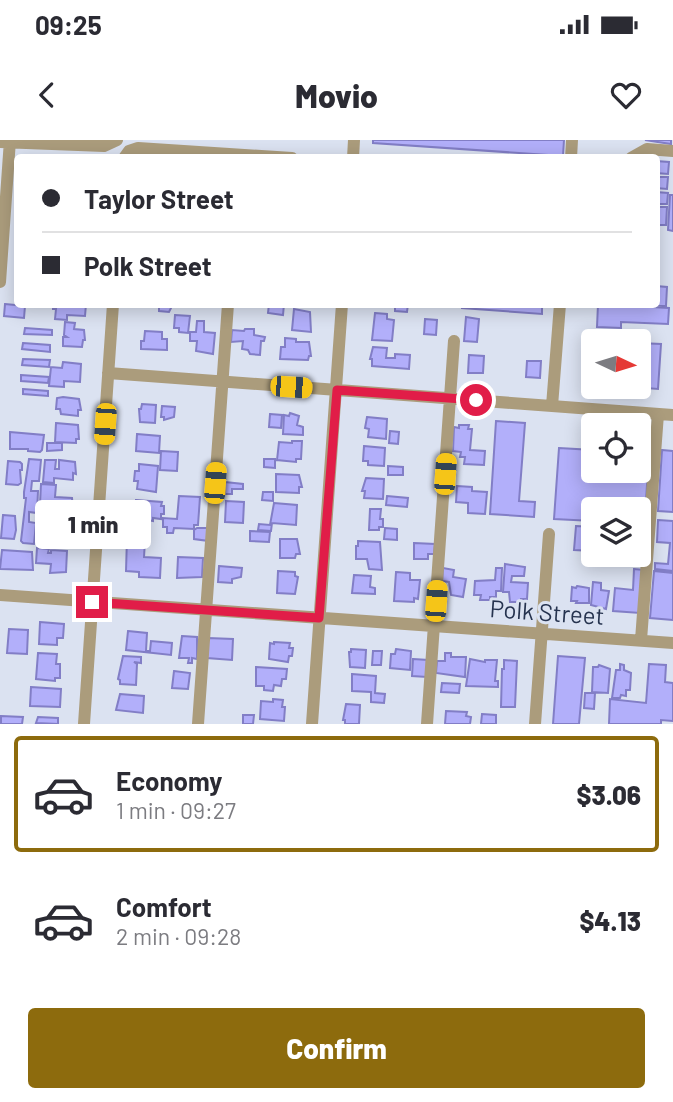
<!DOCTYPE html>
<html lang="en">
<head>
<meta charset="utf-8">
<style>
	:root { --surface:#fff; --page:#f2f2f3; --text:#2b2b33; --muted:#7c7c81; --line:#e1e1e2; --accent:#8d6b0d }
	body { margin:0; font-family:Barlow,sans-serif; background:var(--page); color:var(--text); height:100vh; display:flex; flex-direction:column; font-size:26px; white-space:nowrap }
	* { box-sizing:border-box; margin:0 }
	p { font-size:23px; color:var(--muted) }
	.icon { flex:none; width:38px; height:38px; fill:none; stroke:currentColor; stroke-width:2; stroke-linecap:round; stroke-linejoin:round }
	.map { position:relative; height:584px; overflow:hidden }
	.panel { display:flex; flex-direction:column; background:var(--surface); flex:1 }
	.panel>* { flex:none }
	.banner { position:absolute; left:14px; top:14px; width:646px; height:154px; border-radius:7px; box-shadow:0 4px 18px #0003; display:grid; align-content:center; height:154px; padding:0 28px; background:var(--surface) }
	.needle { width:46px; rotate:94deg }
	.controls { position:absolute; left:581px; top:189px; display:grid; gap:14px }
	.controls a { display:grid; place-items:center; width:70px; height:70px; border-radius:7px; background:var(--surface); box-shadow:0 4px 18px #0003; font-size:35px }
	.end { position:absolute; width:32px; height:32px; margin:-16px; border:9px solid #e11d48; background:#fff; box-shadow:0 0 0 4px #fff }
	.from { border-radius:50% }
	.bubble { position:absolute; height:49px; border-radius:7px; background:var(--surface); box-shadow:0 4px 18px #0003; font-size:23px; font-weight:800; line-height:49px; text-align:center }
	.car { position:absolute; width:21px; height:42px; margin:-21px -10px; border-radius:9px; box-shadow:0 0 5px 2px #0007; background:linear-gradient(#f5c518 24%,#345 0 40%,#f5c518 0 76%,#345 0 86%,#f5c518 0) }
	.banner b { display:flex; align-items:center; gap:24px; height:66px; font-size:26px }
	.banner b+b { border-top:2px solid var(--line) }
	.banner i { width:18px; height:18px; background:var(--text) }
	ul { padding:12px 0 0; list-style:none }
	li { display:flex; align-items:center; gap:21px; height:116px; margin:0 14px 10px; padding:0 14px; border:4px solid transparent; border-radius:7px }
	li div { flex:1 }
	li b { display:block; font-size:26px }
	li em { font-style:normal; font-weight:800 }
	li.selected { border-color:var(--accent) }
	li>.icon { width:63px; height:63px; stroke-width:1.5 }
	.action { display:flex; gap:14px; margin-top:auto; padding:14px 28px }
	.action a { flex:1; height:80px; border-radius:7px; background:var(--accent); color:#fff; font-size:28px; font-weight:800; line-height:80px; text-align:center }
	.status { display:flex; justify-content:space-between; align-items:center; height:49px; padding:0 35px; background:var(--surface); direction:ltr }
	.status svg { height:19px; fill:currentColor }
	header { display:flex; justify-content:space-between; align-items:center; height:91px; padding:0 28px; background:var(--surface); font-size:32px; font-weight:800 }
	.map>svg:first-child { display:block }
</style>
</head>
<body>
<div class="status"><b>09:25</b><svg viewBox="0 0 49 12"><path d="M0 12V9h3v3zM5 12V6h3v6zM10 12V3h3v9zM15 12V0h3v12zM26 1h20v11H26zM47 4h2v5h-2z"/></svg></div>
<header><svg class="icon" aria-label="back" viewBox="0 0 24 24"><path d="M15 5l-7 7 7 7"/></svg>Movio<svg class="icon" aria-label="heart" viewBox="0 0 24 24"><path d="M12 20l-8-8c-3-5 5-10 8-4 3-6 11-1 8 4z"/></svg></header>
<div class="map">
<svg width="673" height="584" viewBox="0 0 673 584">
	<rect width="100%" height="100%" fill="#dbe2f1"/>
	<path fill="#b2affa" stroke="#827ec6" stroke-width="2" d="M373,0H564L563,16L373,3Z
		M645,0H671V4Z
		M656,21L669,22L668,34L656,33Z
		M656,37H668L667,49L656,48Z
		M656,52L668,53L667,64H656Z
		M670,55H673V91L668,90Z
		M656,67H667L666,85H656Z
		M656,146L667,147L666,166L647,164H656Z
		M5,164L25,166L24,178L4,176Z
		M53,164H86L85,176L67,175V180L55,179L56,169H53Z
		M152,164H171V168L169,172L159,171V167L152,166Z
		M269,164H284L283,175L268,173Z
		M395,164H408L407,172L395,171Z
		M462,164H542V174L462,168Z
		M598,164L669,168L668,184L621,182V188L597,187Z
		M294,169L310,172L311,192L292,190Z
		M375,173L387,174V179L394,180L392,201L372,200Z
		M175,175L190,176L188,193L179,192V188H174Z
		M466,177L479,179L477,202L464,201Z
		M425,179L437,180L436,195L424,194Z
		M197,181H204V192L215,193L213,214L196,211L197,201H190V192H196Z
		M65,182L75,183L74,189L84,190L85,200H83L82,207L63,206V197H67L64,195Z
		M25,188L52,190V195L24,194Z
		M245,189H254V195L265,197L264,201H261L260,215L250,214L248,210L242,209L243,201L231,202L232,190L244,191Z
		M145,191L162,192V199H167V210L141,209V201H144Z
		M285,198L296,199V202H309L311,216H309L308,220L280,219L281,207H285Z
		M23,203L50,205V212L22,209Z
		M639,203L661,204L658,249L633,247H639Z
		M373,207L387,208L386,218H395V214L410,215L409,229L372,226V219H370Z
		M469,215L484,216L483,233H468Z
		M23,219L50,220L49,227L22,225Z
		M527,221H541L540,238L526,237Z
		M63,222L81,224L80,242L64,241V247L49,246L51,227L62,228Z
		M21,235L49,237L48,243L21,241Z
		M23,249L48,251V256L23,254Z
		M63,257L79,259L81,270H78V276L61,274L60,269H56L57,258Z
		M142,264L156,265L155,283L140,282L139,269H141Z
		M162,266L175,267L174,277L164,280V277H161Z
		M290,273L299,276L297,285L303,287V295L283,294L284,275L289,276Z
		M270,274L282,275L281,288L269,287Z
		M367,277L387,279L386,299L368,297L369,289L365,288Z
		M496,281L525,283L519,361L535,362L534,377L490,374Z
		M56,283L78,285L79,299H76V303L55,302Z
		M459,285H469L468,289H472L470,310L485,311L484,325L464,324L465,317H460L461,312L453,311L454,287L459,288Z
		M390,291L399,292L398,304L389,303Z
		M10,292L44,295L42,310L40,312L28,311V309H10Z
		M137,294L160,296L159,313L136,311Z
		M292,301H302L301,319H296V322L277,320L279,302L292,303Z
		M47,303H62V310L47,311Z
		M364,306L385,308L384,326L368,325V321H363Z
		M559,308L593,310V331H639V313L649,314L646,360L634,359V369H593V381L554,379Z
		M662,310L673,311V372L658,371Z
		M161,311L178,312L177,331L160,330Z
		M29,319L41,320L39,341H32L31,351H38L37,373L29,372V382L36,383L34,404L23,403L21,401L26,358H24V352Z
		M264,319H275V328L264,327Z
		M45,320H56L55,329H59V320L75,322L76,334L73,333V340L54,338V343L43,342Z
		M8,321L20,322L22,324V330H20L21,343L18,345L6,344Z
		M139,324L158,326L156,352L137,349L138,341H134L135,331H139Z
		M388,326L403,327V335H388Z
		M276,334L299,335L302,347H299V353L276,352Z
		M366,338L384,339L383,359L364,358L365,351H362Z
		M225,342L243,344V349H232V354H225Z
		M41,344L56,345L55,357L72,358L73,369H70V374L50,373V365L40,364Z
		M457,346L472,347V351L487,352L485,374L468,373V363L456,362Z
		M263,352H273V361L262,360Z
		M179,356L200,357L198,385H194V389L174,388L173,393H167V387H163V378L177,379Z
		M387,356L408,358L407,367L386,365Z
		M136,360L162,362L161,366H164V374H161V379L153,378V381L131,377L132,365H136Z
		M226,361L244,362L243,383L225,382Z
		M274,363L297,365L296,385L272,383L271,391L258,390L259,384L270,385Z
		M370,369H381L380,379H383V387H379V390H369Z
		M3,375L15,376L16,390L14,399L1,398Z
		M43,375L56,376V385H69V391H71L68,407L52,406L53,391L42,390Z
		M658,380L673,381V431L655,429V423L668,424L670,403L657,402Z
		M125,384L146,385L144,417L161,418L160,438L139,437V432L126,431L127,397H125Z
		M576,386L593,387V411L574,410Z
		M197,388H209V401L194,399V390Z
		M385,388L397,389V400L384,399Z
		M250,391L270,392L269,402L250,401Z
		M280,399H297L300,414H296L295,418H280Z
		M358,401L380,402L382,430L369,429L367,419H356V406H358Z
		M414,403L435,404L434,414H428V419H414Z
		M37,408L49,409L48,413H51V410L67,411L66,432L50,433L51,424L36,423Z
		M2,410L32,412L33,430L0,429Z
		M178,417L203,418L202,437L177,438Z
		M505,424L525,427L524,436H512L511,442L528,443L527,459H521V462H510L509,452H503Z
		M219,426L242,428L241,437L232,439V443L218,442Z
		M443,428L454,430L453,437L466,439L463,457L451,455L449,442L442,441Z
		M496,428H502L501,451H496V457H490V460H480L481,455H474L475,441L495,440Z
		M634,429L644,430L640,473L613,471L615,448L633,450Z
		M278,431L295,432V436L298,437L295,454L277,453Z
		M654,431L673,433V480L650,478Z
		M396,432L410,433V440H420L418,459L414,458V462L394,461Z
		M354,435L371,436L370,447L375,448V454L352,453Z
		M593,442L601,443V450L609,451L606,469L591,465Z
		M577,446L589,448V463H576L577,461H571L572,447L576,448Z
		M40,482L64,484L63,498H57V505L39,504Z
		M9,489L28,490L27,514L7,513Z
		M128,491L147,493L146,511H150L151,501L172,503L171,515L126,510Z
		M182,496L197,497V519L192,518V523H188L189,518H179Z
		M208,498L233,499L232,520L207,518Z
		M274,502L290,503L289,508H293L292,516H289L288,522L269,519L270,503L274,504Z
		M351,509L366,510L365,528L350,527L349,512H351Z
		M396,509L411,511L410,530L390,528L391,514H395Z
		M373,511H382L381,525H372Z
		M38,513L57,514L56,524H60V538H55V541L36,539Z
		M445,513H451V517H466L465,537L436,533L437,521H445Z
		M123,516L141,517V523L134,522L137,524L136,545L120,544V540L118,539Z
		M558,516L585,518L579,584H553Z
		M413,519L428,520L427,537L412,536Z
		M470,519L485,522V520H497L495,541H498V547L466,546Z
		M504,520L517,521L515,567H501L502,529H504Z
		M620,524L624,525V530L631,533L630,550H626V556L621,555L620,558H612L616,530H620Z
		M649,524L666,525L665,542L673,543V581L661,580V584H609L610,559L646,563Z
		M599,525L610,529L608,553L592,552L593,527H598Z
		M256,527L287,529L286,539H282L281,546L274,545L273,551L264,550V546H256Z
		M174,531L190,533L188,549L172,548Z
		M352,534L376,536L375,553L385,554L384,563L371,562V552L352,551Z
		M442,543L460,544L459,553L441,552Z
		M31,547L61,549L60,567L30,566Z
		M585,553H595L594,569L584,568Z
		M120,554L144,556L143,573L116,570Z
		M273,559L283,560L282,567H285L284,581L260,579L261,561L273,562Z
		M346,564L360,565L359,584H345V580H343Z
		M446,571L467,572L466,576L471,577L470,584H445Z
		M482,574L496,575V584H481Z
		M243,575H254L253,584H243Z
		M1,576L23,577L22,584H1Z
		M38,577L58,578V584L36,583Z"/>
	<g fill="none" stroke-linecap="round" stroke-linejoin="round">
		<path stroke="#ab9c7c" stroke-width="12" d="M0,2L104,6L117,0
			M124,18L129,11L138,8L292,18
			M353,18L354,0
			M571,18L572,0
			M631,18L647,9L673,11
			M0,142L10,0
			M108,233L673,275
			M552,266L560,164
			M0,455L673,503
			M641,500L658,274
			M84,584L113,164
			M198,584L228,164
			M312,584L342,164
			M427,584L454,201
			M535,584L549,394"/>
	</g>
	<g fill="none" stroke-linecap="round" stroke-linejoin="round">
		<path stroke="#e11d48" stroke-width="9" d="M92,462L319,478L337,250L476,260"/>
	</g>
	<g text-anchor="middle" stroke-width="6" stroke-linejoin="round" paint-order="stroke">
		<g font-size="24" fill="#26334f" stroke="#dbe2f1">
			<text transform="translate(547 473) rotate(4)" y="8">Polk Street</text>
		</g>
	</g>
</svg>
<div class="controls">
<a><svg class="needle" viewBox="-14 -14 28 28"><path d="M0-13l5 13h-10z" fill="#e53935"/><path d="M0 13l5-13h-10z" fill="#7c7c81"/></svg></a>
<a><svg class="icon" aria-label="locate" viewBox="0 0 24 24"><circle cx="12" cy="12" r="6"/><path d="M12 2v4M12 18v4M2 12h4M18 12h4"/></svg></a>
<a><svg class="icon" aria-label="layers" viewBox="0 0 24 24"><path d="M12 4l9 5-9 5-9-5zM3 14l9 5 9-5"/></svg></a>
</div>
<i class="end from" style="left:476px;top:260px"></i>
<i class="end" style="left:92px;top:462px"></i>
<div class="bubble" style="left:35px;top:360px;width:116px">1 min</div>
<i class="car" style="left:291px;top:247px;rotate:94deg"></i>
<i class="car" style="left:105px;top:284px;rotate:184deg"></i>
<i class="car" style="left:445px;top:334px;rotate:4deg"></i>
<i class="car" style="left:215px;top:343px;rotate:4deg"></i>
<i class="car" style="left:436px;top:461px;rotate:4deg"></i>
<div class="banner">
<b><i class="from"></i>Taylor Street</b>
<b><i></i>Polk Street</b>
</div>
</div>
<section class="panel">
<ul>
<li class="selected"><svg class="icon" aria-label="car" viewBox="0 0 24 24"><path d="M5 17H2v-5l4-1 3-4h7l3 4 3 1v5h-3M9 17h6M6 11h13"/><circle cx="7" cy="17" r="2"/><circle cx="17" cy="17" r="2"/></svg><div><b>Economy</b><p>1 min · 09:27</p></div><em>$3.06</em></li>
<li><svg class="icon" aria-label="car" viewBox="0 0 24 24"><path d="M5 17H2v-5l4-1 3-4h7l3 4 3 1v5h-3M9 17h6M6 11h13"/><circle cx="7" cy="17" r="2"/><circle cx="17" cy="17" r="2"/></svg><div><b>Comfort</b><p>2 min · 09:28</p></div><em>$4.13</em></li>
</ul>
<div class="action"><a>Confirm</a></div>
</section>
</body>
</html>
